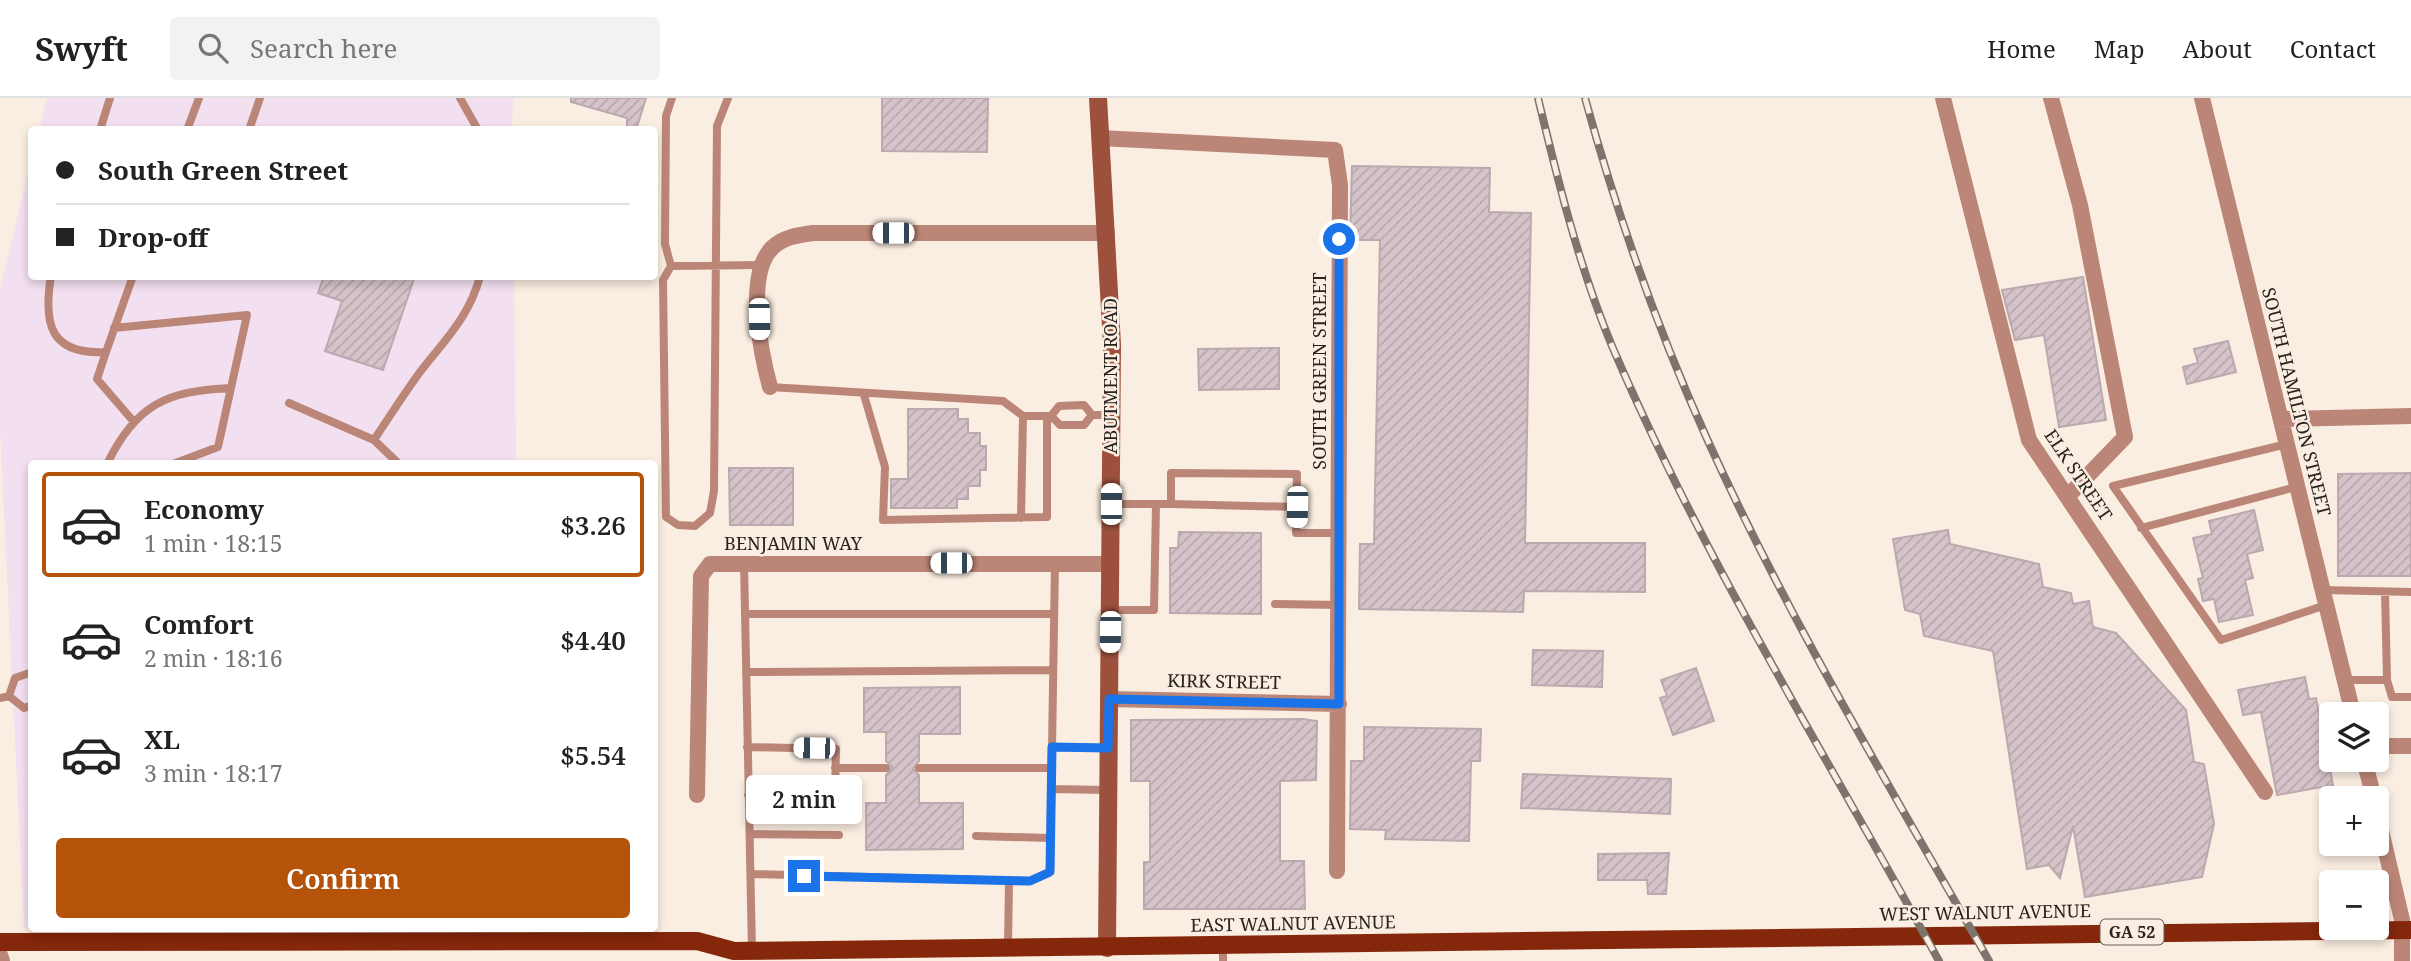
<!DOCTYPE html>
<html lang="en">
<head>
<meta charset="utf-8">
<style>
	:root { --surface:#fff; --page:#f2f2f2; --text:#222; --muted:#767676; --line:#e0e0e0; --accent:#b45309 }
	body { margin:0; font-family:"Noto Serif",serif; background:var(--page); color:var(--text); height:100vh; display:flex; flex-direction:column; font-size:26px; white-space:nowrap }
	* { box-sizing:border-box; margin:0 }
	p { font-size:23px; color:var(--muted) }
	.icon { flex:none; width:38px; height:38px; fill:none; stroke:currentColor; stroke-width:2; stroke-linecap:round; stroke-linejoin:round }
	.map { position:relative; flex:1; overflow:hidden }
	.side { position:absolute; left:28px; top:362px; width:630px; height:472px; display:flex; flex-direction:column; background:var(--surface); border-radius:7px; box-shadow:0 4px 10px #0003 }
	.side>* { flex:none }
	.guide { position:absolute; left:28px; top:28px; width:630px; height:154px; border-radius:7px; box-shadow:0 4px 10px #0003; display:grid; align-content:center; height:154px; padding:0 28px; background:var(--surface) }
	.tools { position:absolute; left:2319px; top:604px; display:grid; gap:14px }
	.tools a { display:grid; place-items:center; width:70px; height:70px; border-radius:7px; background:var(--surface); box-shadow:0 4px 10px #0003; font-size:35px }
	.end { position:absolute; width:32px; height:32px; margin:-16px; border:9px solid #1a73e8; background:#fff; box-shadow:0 0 0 4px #fff }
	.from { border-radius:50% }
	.bubble { position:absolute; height:49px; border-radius:7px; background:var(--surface); box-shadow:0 4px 10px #0003; font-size:23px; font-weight:600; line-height:49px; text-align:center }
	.car { position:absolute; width:21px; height:42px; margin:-21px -10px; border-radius:9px; box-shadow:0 0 5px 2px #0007; background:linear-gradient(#fff 24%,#345 0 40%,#fff 0 76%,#345 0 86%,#fff 0) }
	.guide b { display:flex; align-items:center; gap:24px; height:66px; font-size:26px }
	.guide b+b { border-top:2px solid var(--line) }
	.guide i { width:18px; height:18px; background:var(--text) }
	ul { padding:12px 0 0; list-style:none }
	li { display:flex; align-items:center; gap:21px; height:105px; margin:0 14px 10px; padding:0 14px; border:4px solid transparent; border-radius:7px }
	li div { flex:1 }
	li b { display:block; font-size:26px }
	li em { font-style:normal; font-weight:600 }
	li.selected { border-color:var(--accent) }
	li>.icon { width:63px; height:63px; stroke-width:1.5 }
	.action { display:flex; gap:14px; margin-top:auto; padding:14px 28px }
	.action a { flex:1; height:80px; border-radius:7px; background:var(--accent); color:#fff; font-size:28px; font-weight:600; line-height:80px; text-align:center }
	header { display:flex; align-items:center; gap:42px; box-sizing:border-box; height:98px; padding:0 35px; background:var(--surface); border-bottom:2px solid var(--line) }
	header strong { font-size:33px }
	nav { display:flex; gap:38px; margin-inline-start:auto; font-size:24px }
	.search { width:490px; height:63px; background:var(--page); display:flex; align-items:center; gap:18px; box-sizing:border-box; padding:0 24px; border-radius:7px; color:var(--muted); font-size:26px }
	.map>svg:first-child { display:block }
</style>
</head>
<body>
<header>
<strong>Swyft</strong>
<div class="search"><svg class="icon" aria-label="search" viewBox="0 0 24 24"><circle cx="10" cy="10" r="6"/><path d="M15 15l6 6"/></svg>Search here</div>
<nav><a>Home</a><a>Map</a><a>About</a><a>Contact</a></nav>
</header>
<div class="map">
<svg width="2411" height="863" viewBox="0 0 2411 863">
	<defs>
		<pattern id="building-hatch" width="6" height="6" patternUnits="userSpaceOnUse" patternTransform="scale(1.75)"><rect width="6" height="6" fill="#d5c3c9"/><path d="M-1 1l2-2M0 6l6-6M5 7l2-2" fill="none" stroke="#b7a7ac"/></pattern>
	</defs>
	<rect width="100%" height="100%" fill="#faede1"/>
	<path fill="#f2dff0" d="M47,0H513L512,31L39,32Z
		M31,63L32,178L514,179L516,366H32V829L24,830L0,331V191Z"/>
	<path fill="url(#building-hatch)" stroke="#baa9ae" stroke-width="2" d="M571,0H646L636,32H627V20L571,4Z
		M882,0H988L987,54L882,53Z
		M1352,68L1490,70L1489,114L1531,115L1525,445H1645V494L1524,493L1523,514L1359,511L1360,446H1374L1380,142H1350Z
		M324,178H415L383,272L325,253L342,203L318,195Z
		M2083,179L2106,322L2059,329L2044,237L2015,242L2002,192Z
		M2228,243L2236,274L2187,286L2183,269L2198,265L2194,251Z
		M1279,250V291L1199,292L1198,251Z
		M908,311H958V321H968V335H980V348H986V372H980V388H968V401H957V410H891V381H908Z
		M729,370H793V427H730Z
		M2411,375V478H2338V376Z
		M2254,412L2263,452L2247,456L2253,480L2245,482L2253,517L2219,524L2214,501L2203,503L2198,481L2203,480L2193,440L2212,436L2209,423Z
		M1948,432L1950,446L2039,466L2043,489L2071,495L2073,506L2089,503L2093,529L2116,535L2186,612L2194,664L2204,666L2214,726L2202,779L2085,799L2073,728L2060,780L2049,767L2027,771L1993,553L1924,538L1920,516L1905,512L1893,441Z
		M1179,434L1261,435V516L1170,515V450H1178Z
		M1533,552L1603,553L1602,589L1532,587Z
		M1696,570L1714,623L1673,637L1660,600L1667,598L1661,582Z
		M2305,579L2309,601L2316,600L2333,687L2277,697L2261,614L2243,617L2238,592Z
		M960,589V636H919V663L913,671L919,677V705H963V751L866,752V705H886V677L892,669L886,663V634H864V590Z
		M1303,621L1317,623L1316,682L1280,683V763H1304L1305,811H1144V764H1150V683H1131V622Z
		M1364,629L1481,631L1480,663H1471L1469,743L1385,741L1386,732L1350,731L1351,663H1364Z
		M1523,676L1671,681L1670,716L1521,710Z
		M1669,755L1666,796H1648L1647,782H1598V756Z"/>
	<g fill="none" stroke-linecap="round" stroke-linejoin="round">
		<path stroke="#bb8677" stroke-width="8" d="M460,0L478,32
			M672,0L666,18L665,146L671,168L663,182L666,419L678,427L695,428L710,415L714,393L717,28L728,0
			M100,32L110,0
			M187,32L199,0
			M249,32L260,0
			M671,168L762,167
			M51,178C43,226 50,257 106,254L133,178
			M114,230L247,217L218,349L173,366
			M106,254L97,281L134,324
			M770,289L1003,303L1023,318H1051L1060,327H1084L1092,317H1112
			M864,297L885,369L883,422L1047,419V318
			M289,305L374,342L399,366
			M1051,318L1059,308L1084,307L1092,317
			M374,342C389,319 404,296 420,274C444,243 470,218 480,178
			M2287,346L2113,388L2221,542L2326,507
			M107,366C136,306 167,293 231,290
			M1111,406H1171
			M1297,409L1171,406V375L1297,376L1296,435H1339
			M1021,420L1023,318
			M2141,430L2296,389
			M744,465L752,853
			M2323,492L2411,494
			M2385,494L2387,582
			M1275,506L1340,507
			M1110,512H1154L1156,406
			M745,516H1054
			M746,574L1053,572
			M2345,582H2387L2392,599H2411
			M9,598L15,580L32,574
			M0,600L9,598L24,610L32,607
			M747,649L836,651L835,696L748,697
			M1052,649L1108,650
			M835,670H886
			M919,670H1052
			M1051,691L1108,692
			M750,736L839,737
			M976,738L1050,740
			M752,776L1030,783L1050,774L1055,465
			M1008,849L1009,782
			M1223,863V848"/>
		<path stroke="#bb8677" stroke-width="16" d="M1943,0L2029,342L2265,694
			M2051,0L2080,107L2125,339L2069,397
			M2202,0L2353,616
			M1100,40L1335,52L1340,87L1337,773
			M770,289C761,256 745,177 772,150C783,139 798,137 813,135H1107
			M2281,321L2411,318
			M1109,601L1339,606
			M2376,648H2411
			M2364,662L2374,700
			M697,697L701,478L710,466H1110
			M2376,711L2402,822V863
			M0,857L2,863"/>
		<path stroke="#9d513d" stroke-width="18" d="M1098,0L1112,247L1107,850"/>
		<path stroke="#84270b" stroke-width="18" d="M0,844L697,843L734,853L2411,832"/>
		<g stroke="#7d746d" stroke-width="8">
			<path id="rail" d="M1538,0C1558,83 1579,169 1612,248C1703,461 1828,660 1939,863
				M1585,0C1617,116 1658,233 1708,343C1789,522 1892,692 1989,863"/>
		</g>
		<use href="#rail" stroke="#faede1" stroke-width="5" stroke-dasharray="16" stroke-linecap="butt"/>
	</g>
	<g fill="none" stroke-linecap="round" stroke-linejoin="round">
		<path stroke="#1a73e8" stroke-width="9" d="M804,778L1030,783L1050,774L1052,649L1108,650L1109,601L1339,606V141"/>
	</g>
	<g text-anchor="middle" stroke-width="5" stroke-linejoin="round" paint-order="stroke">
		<rect fill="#faede1" stroke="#676059" stroke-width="2" x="2100.5" y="821.5" width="63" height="25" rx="5"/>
		<g font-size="16" font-weight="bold" fill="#28231f">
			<text x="2132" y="840">GA 52</text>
		</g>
		<g font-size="18" fill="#28231f" stroke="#faede1">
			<text transform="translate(1320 273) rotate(-90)" y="6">SOUTH GREEN STREET</text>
			<text transform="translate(1111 278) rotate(-90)" y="6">ABUTMENT ROAD</text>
			<text transform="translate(2296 304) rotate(76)" y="6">SOUTH HAMILTON STREET</text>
			<text transform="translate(2078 377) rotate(56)" y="6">ELK STREET</text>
			<text x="793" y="452">BENJAMIN WAY</text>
			<text transform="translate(1224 584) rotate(1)" y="6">KIRK STREET</text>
			<text transform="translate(1985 815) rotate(-1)" y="6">WEST WALNUT AVENUE</text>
			<text transform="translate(1293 826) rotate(-1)" y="6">EAST WALNUT AVENUE</text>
		</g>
	</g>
</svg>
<div class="tools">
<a><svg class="icon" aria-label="layers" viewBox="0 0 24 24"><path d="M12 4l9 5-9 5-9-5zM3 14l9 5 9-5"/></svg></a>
<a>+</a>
<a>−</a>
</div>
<i class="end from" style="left:1339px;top:141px"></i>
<i class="end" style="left:804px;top:778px"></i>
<div class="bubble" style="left:746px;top:677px;width:116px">2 min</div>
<i class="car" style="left:893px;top:135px;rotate:270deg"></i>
<i class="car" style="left:759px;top:221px;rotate:179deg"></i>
<i class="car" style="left:1111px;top:406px;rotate:0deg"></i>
<i class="car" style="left:1297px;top:409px;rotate:181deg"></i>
<i class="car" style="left:951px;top:465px;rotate:270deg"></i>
<i class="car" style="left:1110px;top:534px;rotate:181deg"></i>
<i class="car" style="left:814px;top:650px;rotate:271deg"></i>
<div class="guide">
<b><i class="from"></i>South Green Street</b>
<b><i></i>Drop-off</b>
</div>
<section class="side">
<ul>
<li class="selected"><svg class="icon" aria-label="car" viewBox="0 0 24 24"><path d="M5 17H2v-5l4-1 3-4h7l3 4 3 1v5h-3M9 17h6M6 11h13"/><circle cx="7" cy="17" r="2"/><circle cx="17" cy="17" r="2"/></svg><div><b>Economy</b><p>1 min · 18:15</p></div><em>$3.26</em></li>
<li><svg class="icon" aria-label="car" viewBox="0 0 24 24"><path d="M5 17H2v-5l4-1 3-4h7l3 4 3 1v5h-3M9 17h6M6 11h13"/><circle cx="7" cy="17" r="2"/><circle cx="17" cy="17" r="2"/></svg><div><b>Comfort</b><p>2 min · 18:16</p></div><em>$4.40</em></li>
<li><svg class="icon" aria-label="car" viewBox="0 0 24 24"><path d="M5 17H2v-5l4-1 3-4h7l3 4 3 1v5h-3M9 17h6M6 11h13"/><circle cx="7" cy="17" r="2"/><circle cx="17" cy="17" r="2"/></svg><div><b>XL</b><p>3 min · 18:17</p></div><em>$5.54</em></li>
</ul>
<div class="action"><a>Confirm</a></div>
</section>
</div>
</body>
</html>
